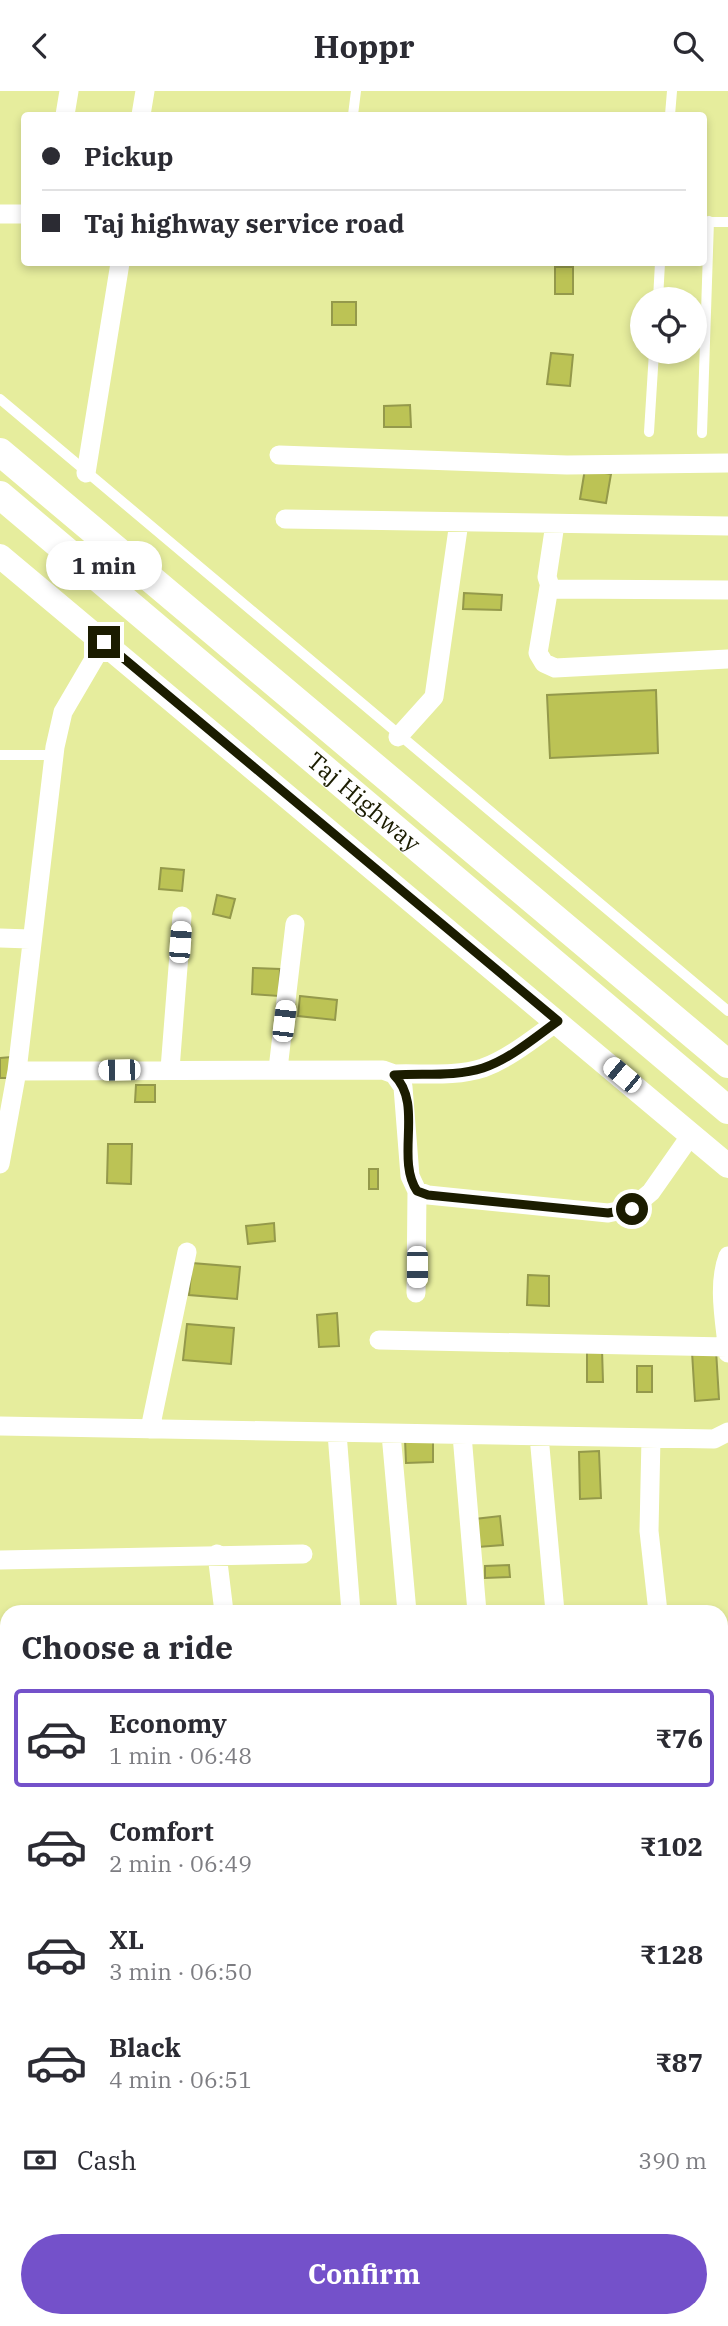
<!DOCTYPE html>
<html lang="en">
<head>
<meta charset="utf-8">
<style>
	:root { --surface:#fff; --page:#f2f2f3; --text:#2b2b33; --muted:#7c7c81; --line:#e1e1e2; --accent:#7451ca }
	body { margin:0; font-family:"IBM Plex Serif",serif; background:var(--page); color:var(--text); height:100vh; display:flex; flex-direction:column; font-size:26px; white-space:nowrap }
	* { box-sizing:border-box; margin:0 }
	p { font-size:23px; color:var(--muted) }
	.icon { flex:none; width:38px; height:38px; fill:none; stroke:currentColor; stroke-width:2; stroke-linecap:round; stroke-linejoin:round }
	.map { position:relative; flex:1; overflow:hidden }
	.side { position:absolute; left:0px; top:1514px; width:728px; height:723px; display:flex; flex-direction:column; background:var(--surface); border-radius:21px 21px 0 0; box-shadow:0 4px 10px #0003 }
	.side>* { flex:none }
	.guide { position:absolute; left:21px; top:21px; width:686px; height:154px; border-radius:7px; box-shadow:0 4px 10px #0003; display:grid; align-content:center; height:154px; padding:0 21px; background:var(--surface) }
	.fabs { position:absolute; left:630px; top:196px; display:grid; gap:14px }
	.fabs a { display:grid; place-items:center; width:77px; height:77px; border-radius:50%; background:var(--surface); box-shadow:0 4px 10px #0003; font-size:35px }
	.end { position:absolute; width:32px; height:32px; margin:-16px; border:9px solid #1b1c00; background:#fff; box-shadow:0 0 0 4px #fff }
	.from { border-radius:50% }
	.bubble { position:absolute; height:49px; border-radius:24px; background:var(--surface); box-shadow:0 4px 10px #0003; font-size:23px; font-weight:700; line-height:49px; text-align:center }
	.car { position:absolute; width:21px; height:42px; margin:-21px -10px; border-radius:9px; box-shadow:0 0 5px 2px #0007; background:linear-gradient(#fff 24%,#345 0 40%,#fff 0 76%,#345 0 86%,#fff 0) }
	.guide b { display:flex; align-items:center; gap:24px; height:66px; font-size:26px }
	.guide b+b { border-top:2px solid var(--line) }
	.guide i { width:18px; height:18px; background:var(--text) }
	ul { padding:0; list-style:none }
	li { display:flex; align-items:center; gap:21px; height:98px; margin:0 14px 10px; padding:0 7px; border:4px solid transparent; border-radius:7px }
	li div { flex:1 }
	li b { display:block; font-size:26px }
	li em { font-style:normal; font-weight:700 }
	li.on { border-color:var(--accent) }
	li>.icon { width:63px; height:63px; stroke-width:1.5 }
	h2 { padding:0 21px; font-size:32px; line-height:84px }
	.pay { display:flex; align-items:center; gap:18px; height:77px; padding:0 21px; font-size:26px }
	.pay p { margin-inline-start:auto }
	.button { display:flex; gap:14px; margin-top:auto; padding:14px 21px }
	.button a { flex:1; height:80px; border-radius:42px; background:var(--accent); color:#fff; font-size:28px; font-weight:700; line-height:80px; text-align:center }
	header { display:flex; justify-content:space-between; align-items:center; height:91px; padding:0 21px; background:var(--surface); font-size:32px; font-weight:700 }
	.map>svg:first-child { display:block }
</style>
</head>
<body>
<header><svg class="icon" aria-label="back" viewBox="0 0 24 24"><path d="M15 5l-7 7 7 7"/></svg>Hoppr<svg class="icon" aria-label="search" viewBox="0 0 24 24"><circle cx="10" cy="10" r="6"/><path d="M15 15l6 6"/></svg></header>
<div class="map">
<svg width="728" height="2235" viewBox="0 0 728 2235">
	<rect width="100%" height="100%" fill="#e6ed9d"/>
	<path fill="#bcc355" stroke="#94994b" stroke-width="2" d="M555,176H573V203H555Z
		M332,211H356V234H332Z
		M551,262L573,264L570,295L547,293Z
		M410,314L411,336H384V315Z
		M585,378L611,383L606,412L580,408Z
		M464,502L502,504L501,519L463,518Z
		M656,599L658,662L550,667L547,604Z
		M161,777L184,779L182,800L159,798Z
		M217,804L235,808L230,827L213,823Z
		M253,877L280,878L279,905L252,903Z
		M300,905L337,909L335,929L298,925Z
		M11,966V987H0V967Z
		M136,994H155V1011H135Z
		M108,1053H132L131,1093L107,1092Z
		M369,1078H378V1098H369Z
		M274,1132L275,1150L248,1153L246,1135Z
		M192,1172L240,1176L237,1208L189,1204Z
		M528,1184L549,1185V1215L527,1214Z
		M337,1222L339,1255L319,1256L317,1224Z
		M187,1233L234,1237L231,1273L183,1269Z
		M587,1258H602L603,1291H587Z
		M716,1259L719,1308L695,1310L692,1261Z
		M637,1275H652V1301H637Z
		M433,1347V1371L406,1372L405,1348Z
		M599,1360L601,1407L580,1408L579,1361Z
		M500,1425L503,1454L478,1456L475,1428Z
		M509,1474L510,1486L485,1487V1475Z
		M721,1741H728V1759H721Z
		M188,2230H230V2235H188Z"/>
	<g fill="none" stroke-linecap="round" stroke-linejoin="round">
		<path stroke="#fff" stroke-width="10" d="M353,24L356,0
			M670,24L672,0
			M704,131H728
			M658,208L660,172
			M0,308L728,920
			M649,341L654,261
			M702,342L709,130
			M0,664H54"/>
		<path stroke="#fff" stroke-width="19" d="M65,24L69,0
			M141,24L145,0
			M0,123H24
			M279,364L567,374L728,372
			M86,382L120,172
			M285,428L728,435
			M555,433L547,486L551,498L728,499
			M549,496L538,562L544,572L555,577L728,568
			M398,646L434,606L459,431
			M0,847L30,848
			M170,978L182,825
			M278,978L295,833
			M17,980L383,979L394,983L403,996L410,1085L417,1100L428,1104L608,1122L632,1117L651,1101L691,1044
			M394,983C423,982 456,986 483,977C510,967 534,947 558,930
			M0,1073L17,980L55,656L63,621L104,551
			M728,1165C717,1194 725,1231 728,1262
			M416,1202L417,1100
			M379,1249L727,1256
			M0,1335L714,1348L728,1341
			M150,1338L187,1161
			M337,1342L351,1521
			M391,1343L407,1521
			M462,1344L477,1521
			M539,1345L555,1521
			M651,1347L649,1440L658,1521
			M217,1463L224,1521
			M0,1469L303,1463
			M0,1599L7,1601
			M721,1789H728
			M721,1872L728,1873
			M721,1972H728
			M0,2196H7
			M170,2230L171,2235
			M346,2230L347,2235"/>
		<path stroke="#fff" stroke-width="24" d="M0,465L728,1075"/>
		<g stroke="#fff" stroke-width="28">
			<path d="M0,361L728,973"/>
			<path id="s1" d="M0,404L728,1019"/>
		</g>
	</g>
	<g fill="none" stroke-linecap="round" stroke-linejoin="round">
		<path stroke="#1b1c00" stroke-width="9" d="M104,551L558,930C534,947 510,968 483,977C455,986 423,982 394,984C424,1013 395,1067 417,1100L428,1104L608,1122L632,1118"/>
	</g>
	<g text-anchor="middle" stroke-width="5" stroke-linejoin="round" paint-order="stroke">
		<g font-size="24" fill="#1b1c00" stroke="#f3fbaa">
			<text dy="8" stroke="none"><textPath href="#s1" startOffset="476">Taj Highway</textPath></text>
		</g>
	</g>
</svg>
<div class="fabs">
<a><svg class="icon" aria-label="locate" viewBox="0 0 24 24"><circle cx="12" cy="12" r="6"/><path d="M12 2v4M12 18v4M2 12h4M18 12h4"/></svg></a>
</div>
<i class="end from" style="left:632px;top:1118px"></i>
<i class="end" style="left:104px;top:551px"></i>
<div class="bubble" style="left:46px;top:450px;width:116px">1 min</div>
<i class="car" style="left:180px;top:851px;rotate:4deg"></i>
<i class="car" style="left:284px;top:930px;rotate:7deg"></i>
<i class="car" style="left:119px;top:979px;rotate:269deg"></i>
<i class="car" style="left:622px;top:984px;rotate:310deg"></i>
<i class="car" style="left:417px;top:1176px;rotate:180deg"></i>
<div class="guide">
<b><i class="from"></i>Pickup</b>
<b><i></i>Taj highway service road</b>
</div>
<section class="side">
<h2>Choose a ride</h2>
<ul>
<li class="on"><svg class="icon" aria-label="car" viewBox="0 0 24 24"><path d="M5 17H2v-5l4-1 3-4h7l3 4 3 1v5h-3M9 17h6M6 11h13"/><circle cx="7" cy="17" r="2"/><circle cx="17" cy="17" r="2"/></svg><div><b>Economy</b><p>1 min · 06:48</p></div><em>₹76</em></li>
<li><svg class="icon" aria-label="car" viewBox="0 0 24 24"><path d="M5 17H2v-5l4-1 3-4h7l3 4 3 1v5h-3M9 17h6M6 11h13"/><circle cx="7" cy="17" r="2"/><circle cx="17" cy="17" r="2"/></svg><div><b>Comfort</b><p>2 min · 06:49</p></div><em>₹102</em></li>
<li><svg class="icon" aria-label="car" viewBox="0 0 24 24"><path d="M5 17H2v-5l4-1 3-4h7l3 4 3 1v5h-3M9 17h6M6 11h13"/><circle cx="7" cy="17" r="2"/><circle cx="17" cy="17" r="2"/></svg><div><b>XL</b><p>3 min · 06:50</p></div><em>₹128</em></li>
<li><svg class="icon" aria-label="car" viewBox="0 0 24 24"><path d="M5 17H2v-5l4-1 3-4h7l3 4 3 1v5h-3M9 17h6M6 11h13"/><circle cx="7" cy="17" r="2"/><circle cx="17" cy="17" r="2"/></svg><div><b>Black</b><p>4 min · 06:51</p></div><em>₹87</em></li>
</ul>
<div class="pay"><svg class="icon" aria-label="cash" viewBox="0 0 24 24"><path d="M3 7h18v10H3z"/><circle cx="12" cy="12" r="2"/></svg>Cash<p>390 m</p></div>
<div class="button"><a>Confirm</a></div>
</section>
</div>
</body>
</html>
